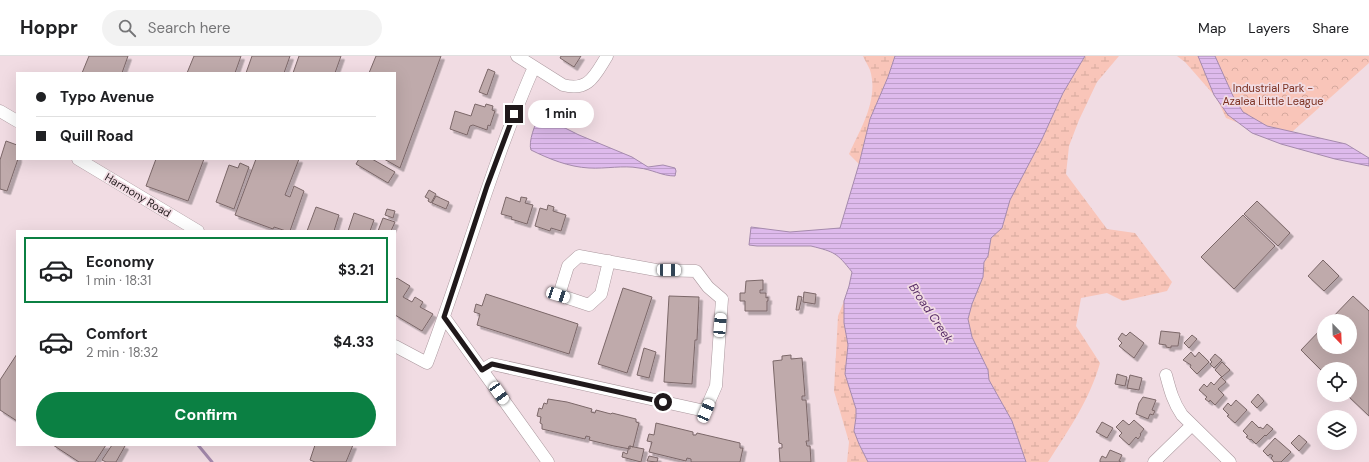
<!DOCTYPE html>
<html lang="en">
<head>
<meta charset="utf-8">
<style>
	:root { --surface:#fff; --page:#f2f2f2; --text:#202124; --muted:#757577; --line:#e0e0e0; --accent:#0b8043 }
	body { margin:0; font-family:"DM Sans",sans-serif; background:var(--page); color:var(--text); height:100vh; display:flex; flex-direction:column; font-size:15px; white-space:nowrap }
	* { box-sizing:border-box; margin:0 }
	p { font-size:13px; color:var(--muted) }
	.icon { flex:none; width:22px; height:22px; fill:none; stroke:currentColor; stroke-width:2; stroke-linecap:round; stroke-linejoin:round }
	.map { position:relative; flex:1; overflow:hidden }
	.panel { position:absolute; left:16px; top:174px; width:380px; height:216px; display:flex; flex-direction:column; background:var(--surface); border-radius:0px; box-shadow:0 4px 16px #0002 }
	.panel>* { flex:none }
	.guide { position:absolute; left:16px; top:16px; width:380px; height:88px; border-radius:0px; box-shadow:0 4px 16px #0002; display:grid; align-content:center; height:88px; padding:0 20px; background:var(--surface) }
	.needle { width:26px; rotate:157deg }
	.buttons { position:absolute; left:1317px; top:258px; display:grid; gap:8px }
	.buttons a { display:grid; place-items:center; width:40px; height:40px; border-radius:50%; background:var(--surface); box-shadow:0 4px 16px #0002; font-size:20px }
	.end { position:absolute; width:18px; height:18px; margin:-9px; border:5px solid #20191b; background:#fff; box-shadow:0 0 0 2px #fff }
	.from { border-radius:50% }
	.bubble { position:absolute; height:28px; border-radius:14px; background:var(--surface); box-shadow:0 4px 16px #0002; font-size:13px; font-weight:700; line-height:28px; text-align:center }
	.car { position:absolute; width:12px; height:24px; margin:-12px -6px; border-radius:5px; box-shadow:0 0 3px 1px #0007; background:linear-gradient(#fff 24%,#345 0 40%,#fff 0 76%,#345 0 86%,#fff 0) }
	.guide b { display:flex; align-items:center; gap:14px; height:38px; font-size:15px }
	.guide b+b { border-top:1px solid var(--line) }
	.guide i { width:10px; height:10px; background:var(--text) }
	ul { padding:7px 0 0; list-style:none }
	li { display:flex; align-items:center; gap:12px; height:66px; margin:0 8px 6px; padding:0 12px; border:2px solid transparent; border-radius:0px }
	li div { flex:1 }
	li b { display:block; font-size:15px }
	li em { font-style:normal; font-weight:700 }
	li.selected { border-color:var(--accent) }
	li>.icon { width:36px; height:36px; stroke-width:1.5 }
	.cta { display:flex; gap:8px; margin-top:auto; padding:8px 20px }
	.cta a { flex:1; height:46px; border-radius:24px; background:var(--accent); color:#fff; font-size:16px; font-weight:700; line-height:46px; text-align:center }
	header { display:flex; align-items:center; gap:24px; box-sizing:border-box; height:56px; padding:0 20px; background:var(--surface); border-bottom:1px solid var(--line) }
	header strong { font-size:19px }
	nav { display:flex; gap:22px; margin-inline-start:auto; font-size:14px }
	.search { width:280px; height:36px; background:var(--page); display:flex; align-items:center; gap:10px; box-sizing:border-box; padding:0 14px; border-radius:22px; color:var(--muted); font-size:15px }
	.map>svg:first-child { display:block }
</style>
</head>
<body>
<header>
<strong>Hoppr</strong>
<div class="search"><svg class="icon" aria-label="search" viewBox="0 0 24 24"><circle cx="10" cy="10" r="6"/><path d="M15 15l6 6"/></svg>Search here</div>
<nav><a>Map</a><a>Layers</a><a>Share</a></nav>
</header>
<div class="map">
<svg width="1369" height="406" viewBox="0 0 1369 406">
	<defs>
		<pattern id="wetland-marsh" width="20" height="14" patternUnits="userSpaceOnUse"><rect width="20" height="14" fill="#f9c5b9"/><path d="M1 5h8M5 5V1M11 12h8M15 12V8" fill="none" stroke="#d5a99e"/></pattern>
		<pattern id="park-crowns" width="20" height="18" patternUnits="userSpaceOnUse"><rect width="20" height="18" fill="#f9c5b9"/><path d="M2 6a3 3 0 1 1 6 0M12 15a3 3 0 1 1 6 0" fill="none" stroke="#d5a99e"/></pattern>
		<pattern id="water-rules" width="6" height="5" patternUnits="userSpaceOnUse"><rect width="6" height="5" fill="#debaec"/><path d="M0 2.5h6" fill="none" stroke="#be9fca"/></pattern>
		<filter id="shadow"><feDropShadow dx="3.5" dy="3.5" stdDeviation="0" flood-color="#0004"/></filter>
	</defs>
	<rect width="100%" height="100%" fill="#f1dce3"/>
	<path fill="url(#wetland-marsh)" d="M863,0H895L888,21L870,63L859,108L849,98C861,72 879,43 870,14C868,9 865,5 863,0Z
		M1085,0H1119L1097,26L1079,64L1069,90L1066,118L1107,173L1135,177L1172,226L1167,235L1123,245L1107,237L1081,242L1076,270L1100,307C1090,343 1068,375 1048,406H1026L1012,365L989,324L988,314L972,281L968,263L972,248L983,221L984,206L988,200L991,182L1002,172L1010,144L1042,83L1063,37Z
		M1177,0H1198L1214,39L1185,6Z
		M844,245V267L848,289L845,318L856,353V361L854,375L859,388L868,406H847L849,386L834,335L838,260Z"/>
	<path fill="url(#park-crowns)" d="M1197,0H1369V7L1283,84L1226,62Z"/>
	<path fill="url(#water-rules)" stroke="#a58aad" d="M895,0H1085L1063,37L1042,83L1010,144L1002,172L991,182L988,200L984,206L983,221L972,248L968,263L972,281L988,314L989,324L1012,365L1026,406H868L859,388L854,375L856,361V353L845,318L848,289L844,267V245L849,230L852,216C837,197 835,196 811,190H757L749,189L751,171L790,176L840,172L859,108L870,63L888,21Z
		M1198,0H1215L1233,40L1243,56L1267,70L1346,88L1369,102V110L1335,103L1281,88L1252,77L1228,59L1214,39Z
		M541,60L579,79L632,101L648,111L663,109L675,112L676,115L675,120C662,120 651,113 639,112C623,109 606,113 589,112C569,111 549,103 531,94C528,87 535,65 541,60Z"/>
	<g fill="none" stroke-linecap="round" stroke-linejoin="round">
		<path stroke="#a58aad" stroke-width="3" d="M198,389L212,406"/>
	</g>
	<path fill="#bfaaab" stroke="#7b6768" filter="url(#shadow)" d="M89,0H128L122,17H82Z
		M194,0H241L235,17H187Z
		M252,0H290L284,17H246Z
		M299,0H341L335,17H293Z
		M376,0H441L400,112L384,103H395V17H369Z
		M561,0H581L574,11L560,2Z
		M488,13L495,16L487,39L479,36Z
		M475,48L485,51L486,48L493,50L492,54L495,55L490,70L488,69L487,74L473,69L470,70L467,79L450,73L455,55L471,60Z
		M6,85L17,89L18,103L7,135L0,133V104Z
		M156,103H204L188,145L146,130Z
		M256,103H299L285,139L290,141L294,130L304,135L290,175H286L274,171L273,173L235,159Z
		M359,103H372L395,116L388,127L356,108Z
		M240,107L249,111L234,153L216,146L229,109L238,112Z
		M429,134L436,138L431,147L428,145L429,143L425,141Z
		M436,140L449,146L446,153L432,147Z
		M506,141L520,146L521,141L527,142L525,147L533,149L527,168L511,163L512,161L501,158Z
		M1257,145L1290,177L1278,190L1244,158Z
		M548,149L554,151L553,155L566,159L561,175L551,172L550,175L535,170L540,152L547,154Z
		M316,151L339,159L334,175H307Z
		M387,153L395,155L393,162L385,159Z
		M354,157L374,164L370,175H348Z
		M1243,159L1275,190L1234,233L1201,201Z
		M383,162L395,166L391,175H378Z
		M1323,204L1339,220L1324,235L1308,220Z
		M397,222L410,230L403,241L412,246L415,241L423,246L420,251L433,258L422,275L395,259V224Z
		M763,224V234H760V237H766V242L768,241V245H767V255H745V245H740V237H745L746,225Z
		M623,232L652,241L627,317L598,308Z
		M804,236L816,238L815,248L803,246Z
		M486,238L578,268L569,298L477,269L480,258L474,256L476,248L482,250Z
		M669,240L699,241L697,284H695L692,328L664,326Z
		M798,240L802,241L799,254H796Z
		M1353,240L1369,255V360L1347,339H1350V313H1324V317L1301,294L1324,270V291H1350V265H1329Z
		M1161,275L1180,277L1178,290H1171V292L1166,291V289L1159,288Z
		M1130,276L1144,287L1134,302L1119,290L1122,287L1118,283L1122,277L1126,280Z
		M1192,279L1197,283L1189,292L1184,287Z
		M644,292L656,296L649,322L637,319Z
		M1191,296L1195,301L1199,296L1209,306L1197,318L1190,311L1191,309L1183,304Z
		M17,298V365L0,354V324Z
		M1215,298L1222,304L1214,312L1210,308L1212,306L1210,304Z
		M791,299V303L802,302L805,340H802V344H806L809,385H806L807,390H810L811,406H780L779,392H782V388L779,387L773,305L782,304V300Z
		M1222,306L1230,314L1222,321L1215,314Z
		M1117,318L1127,321L1125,330L1115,328Z
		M1130,319L1142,322L1139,334L1127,332Z
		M1221,321L1226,326L1218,333L1224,339L1215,349L1210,344L1209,346L1205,343L1207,341L1199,334L1204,328L1207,331L1211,326L1214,329Z
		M1258,338L1264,345L1257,352L1251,346Z
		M1143,341L1156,344L1152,354L1155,355L1153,359L1150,358L1148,363L1136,358L1139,347Z
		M548,343L567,346L592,353L591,356L595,357L596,354L611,358L612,357L636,363V366L639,367L633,391L630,390V393L614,390L589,384L590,381L586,380L585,383L542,373V368L540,367L541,361L537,360L539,352L542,353L544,347L547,348Z
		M1236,344L1247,354L1235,367L1227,360L1229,359L1223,353L1228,347L1231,350Z
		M1123,364L1129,369L1134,364L1144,373L1140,378L1141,379L1138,383L1136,381L1129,389L1119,380L1122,377L1116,371Z
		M1252,365L1259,372L1260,371L1263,373L1267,368L1273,373L1266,380L1265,379L1256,388L1251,383L1250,384L1246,381L1248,380L1243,375Z
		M1102,366L1113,372L1107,382L1096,376Z
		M656,367L693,376V379H696L697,377L740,387V392H743L740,406H691V403L687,402L686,405L649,396L652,386L647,385L649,378L654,379Z
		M1299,379L1307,386L1299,395L1291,387Z
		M1275,382L1291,396L1281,406H1274L1271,402L1273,400L1270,398L1268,400L1263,395Z
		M53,389H106L95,406H79Z
		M112,389H123L125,390L116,406H106L102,404Z
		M315,389H353L346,406H315L310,404Z
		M629,390L644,393L641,406L622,401L623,396L627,398Z
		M1110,394L1122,399L1119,405L1121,406H1100V404L1102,400L1106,402Z
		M649,400L658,402L657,406L647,405Z"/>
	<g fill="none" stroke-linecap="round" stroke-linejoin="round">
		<g stroke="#aa979d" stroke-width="13">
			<path id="street" d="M517,0L563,29C589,36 595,19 607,0
				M0,55L17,65
				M78,103L198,175
				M444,261L548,406
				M395,290L427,307C464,209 492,107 534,11
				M482,314L492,308L705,355L716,330L722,243L708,231L696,215L656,214L579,200L568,210L559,239L589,249L601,238L609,205
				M1166,319C1170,334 1173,346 1182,359L1230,406
				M1154,406L1192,369"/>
		</g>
		<use href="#street" stroke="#fff" stroke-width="12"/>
	</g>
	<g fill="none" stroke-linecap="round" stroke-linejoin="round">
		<path stroke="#20191b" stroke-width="5" d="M514,58L487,130L444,261L482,314L492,308L663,346"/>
	</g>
	<g text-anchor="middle" stroke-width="3.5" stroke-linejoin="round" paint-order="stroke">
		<g font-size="11" fill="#7b3020" stroke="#f1dce3">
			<text x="1273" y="36">Industrial Park -<tspan x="1273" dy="13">Azalea Little League</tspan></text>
		</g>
		<g font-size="11" fill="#20191b" stroke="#f1dce3">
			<text transform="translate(138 139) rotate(31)" y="4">Harmony Road</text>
		</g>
		<g font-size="12" font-style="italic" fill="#562a65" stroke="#f1dce3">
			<text transform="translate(931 257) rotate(56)" y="4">Broad Creek</text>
		</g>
	</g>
</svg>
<div class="buttons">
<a><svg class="needle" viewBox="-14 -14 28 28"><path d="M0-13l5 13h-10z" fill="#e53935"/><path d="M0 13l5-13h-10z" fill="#757577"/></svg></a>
<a><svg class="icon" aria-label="locate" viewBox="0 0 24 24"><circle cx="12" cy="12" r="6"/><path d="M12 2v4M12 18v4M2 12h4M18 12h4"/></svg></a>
<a><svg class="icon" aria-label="layers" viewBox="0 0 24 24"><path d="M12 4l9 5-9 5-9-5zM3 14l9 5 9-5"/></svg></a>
</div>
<i class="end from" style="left:663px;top:346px"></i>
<i class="end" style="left:514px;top:58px"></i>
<div class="bubble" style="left:528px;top:44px;width:66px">1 min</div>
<i class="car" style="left:669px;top:214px;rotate:91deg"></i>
<i class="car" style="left:558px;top:239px;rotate:108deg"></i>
<i class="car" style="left:720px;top:269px;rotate:5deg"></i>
<i class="car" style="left:499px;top:337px;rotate:145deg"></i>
<i class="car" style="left:706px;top:355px;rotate:23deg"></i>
<div class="guide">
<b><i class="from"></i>Typo Avenue</b>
<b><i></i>Quill Road</b>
</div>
<section class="panel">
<ul>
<li class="selected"><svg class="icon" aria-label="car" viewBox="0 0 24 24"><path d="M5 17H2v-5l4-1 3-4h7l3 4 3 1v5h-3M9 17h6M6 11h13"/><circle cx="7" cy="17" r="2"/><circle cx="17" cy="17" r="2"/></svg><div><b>Economy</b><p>1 min · 18:31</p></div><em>$3.21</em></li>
<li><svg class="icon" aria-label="car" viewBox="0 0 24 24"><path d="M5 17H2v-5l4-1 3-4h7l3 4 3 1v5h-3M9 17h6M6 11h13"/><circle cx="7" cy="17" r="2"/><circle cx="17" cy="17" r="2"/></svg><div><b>Comfort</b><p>2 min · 18:32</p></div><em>$4.33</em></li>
</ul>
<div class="cta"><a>Confirm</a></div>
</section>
</div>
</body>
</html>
